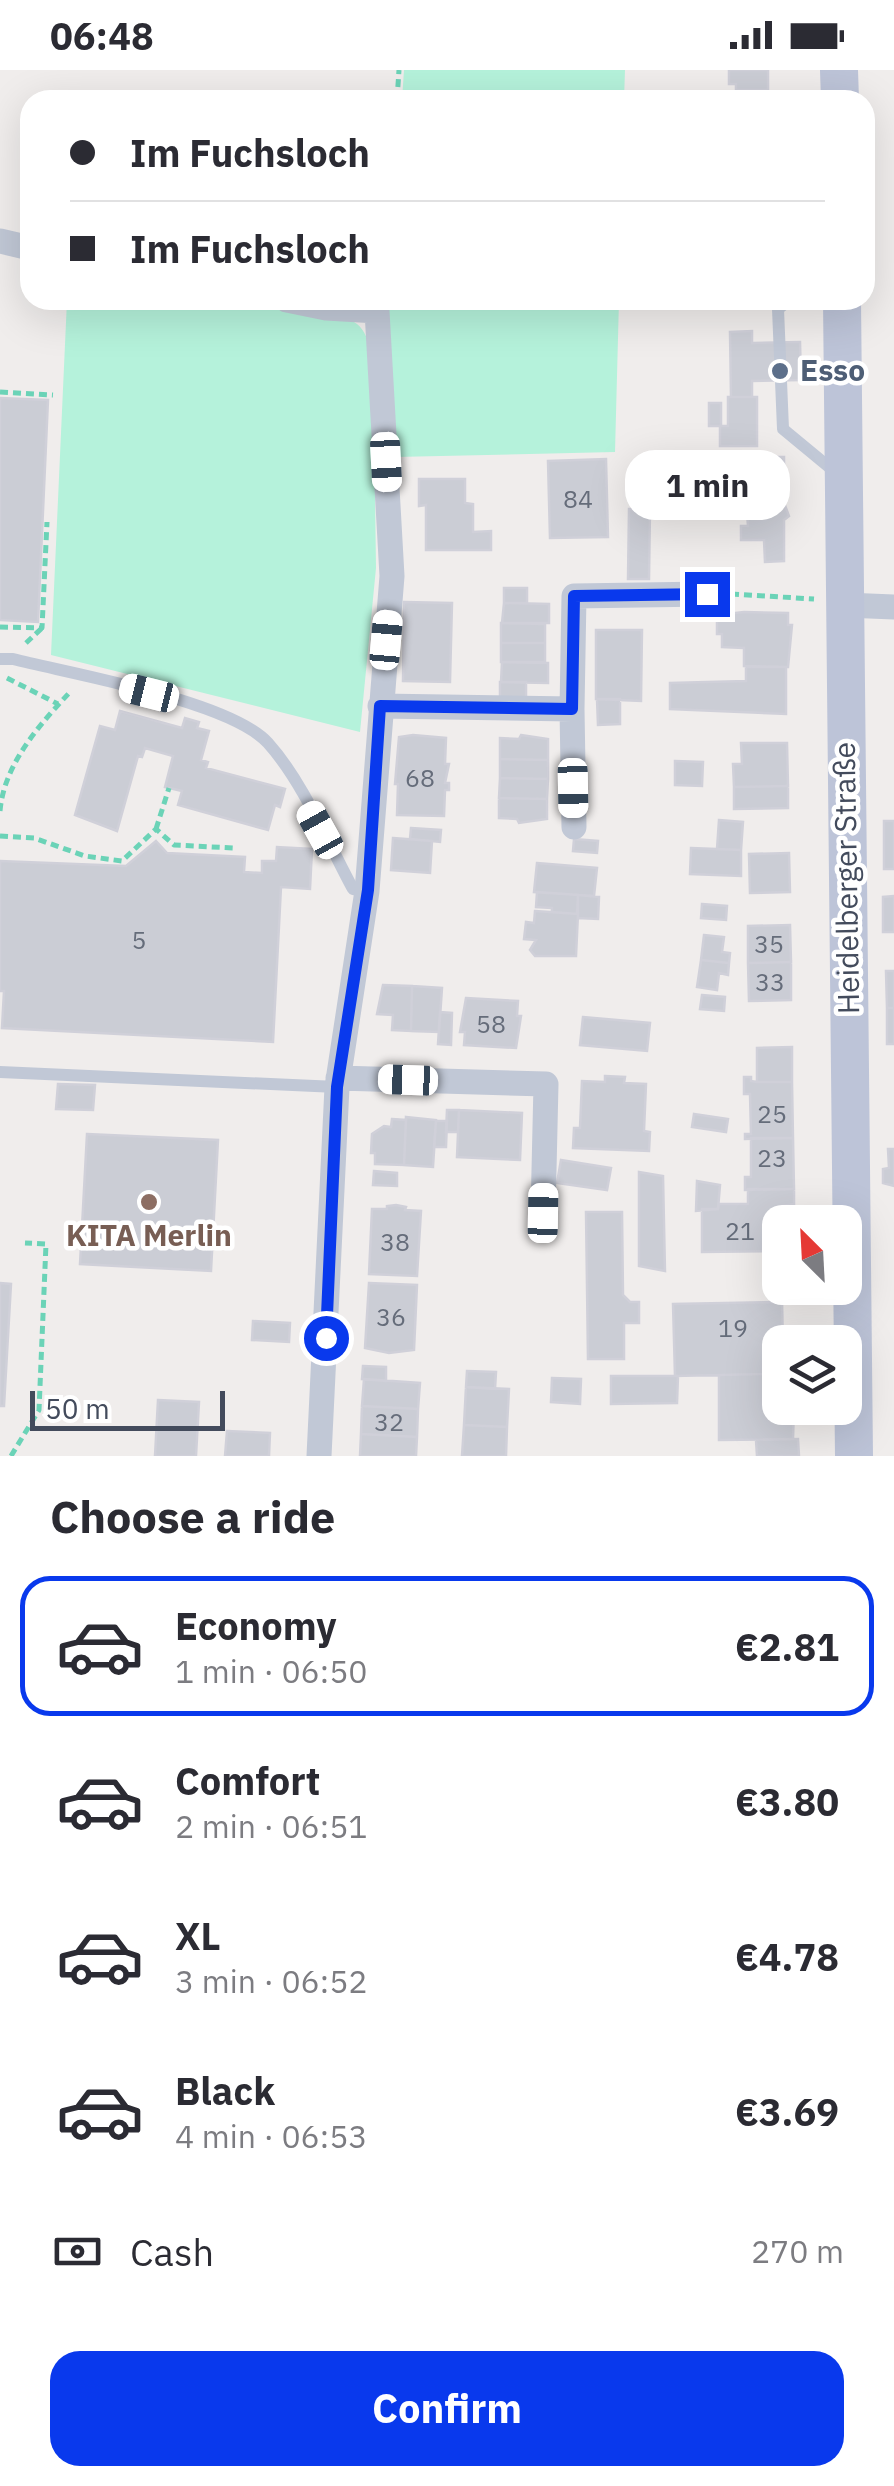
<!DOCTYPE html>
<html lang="en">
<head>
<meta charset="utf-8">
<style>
	:root { --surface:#fff; --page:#f2f2f3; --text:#2b2b33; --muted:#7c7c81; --line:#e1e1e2; --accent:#0939ed }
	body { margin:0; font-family:"IBM Plex Sans",sans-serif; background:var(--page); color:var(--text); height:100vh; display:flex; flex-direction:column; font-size:38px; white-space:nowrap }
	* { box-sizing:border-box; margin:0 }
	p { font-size:32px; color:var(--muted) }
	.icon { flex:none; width:55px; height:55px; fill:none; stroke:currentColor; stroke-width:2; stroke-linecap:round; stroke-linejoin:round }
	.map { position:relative; height:1386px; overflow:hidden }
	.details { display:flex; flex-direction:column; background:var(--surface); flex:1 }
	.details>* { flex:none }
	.guide { position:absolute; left:20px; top:20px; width:855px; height:220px; border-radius:30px; box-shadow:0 10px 40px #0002; display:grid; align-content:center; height:220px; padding:0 50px; background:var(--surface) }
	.needle { width:65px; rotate:336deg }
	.buttons { position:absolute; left:762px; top:1135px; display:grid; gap:20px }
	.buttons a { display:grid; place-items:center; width:100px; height:100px; border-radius:20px; background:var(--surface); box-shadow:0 10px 40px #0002; font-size:50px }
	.scale { position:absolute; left:30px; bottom:25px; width:195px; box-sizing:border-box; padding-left:10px; border:5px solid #434b5c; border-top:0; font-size:28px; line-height:35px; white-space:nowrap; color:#434b5c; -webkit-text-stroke:8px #fff; paint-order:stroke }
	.end { position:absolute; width:45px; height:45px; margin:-22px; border:12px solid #0939ed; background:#fff; box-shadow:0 0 0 5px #fff }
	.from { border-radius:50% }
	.bubble { position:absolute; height:70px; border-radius:30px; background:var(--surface); box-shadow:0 10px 40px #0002; font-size:32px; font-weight:700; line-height:70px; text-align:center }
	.car { position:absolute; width:30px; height:60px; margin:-30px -15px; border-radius:12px; box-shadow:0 0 8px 2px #0007; background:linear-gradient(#fff 24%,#345 0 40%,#fff 0 76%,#345 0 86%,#fff 0) }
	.guide b { display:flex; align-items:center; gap:35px; height:95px; font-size:38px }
	.guide b+b { border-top:2px solid var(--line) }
	.guide i { width:25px; height:25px; background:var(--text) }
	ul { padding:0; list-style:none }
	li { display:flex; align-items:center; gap:30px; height:140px; margin:0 20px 15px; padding:0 30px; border:5px solid transparent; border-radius:30px }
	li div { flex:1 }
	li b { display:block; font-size:38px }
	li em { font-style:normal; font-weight:700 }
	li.current { border-color:var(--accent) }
	li>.icon { width:90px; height:90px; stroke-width:1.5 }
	h2 { padding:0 50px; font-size:45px; line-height:120px }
	.pay { display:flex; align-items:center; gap:25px; height:110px; padding:0 50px; font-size:38px }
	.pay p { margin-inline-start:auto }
	.button { display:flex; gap:20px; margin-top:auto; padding:20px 50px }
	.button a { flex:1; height:115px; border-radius:30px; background:var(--accent); color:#fff; font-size:40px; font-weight:700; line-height:115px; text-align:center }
	.status { display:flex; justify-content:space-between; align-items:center; height:70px; padding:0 50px; background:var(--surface); direction:ltr }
	.status svg { height:28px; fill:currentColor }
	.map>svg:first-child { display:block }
</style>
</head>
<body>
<div class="status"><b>06:48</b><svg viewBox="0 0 49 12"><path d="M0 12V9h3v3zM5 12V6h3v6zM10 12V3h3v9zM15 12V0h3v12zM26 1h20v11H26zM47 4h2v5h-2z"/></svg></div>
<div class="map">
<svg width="894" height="1386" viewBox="0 0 894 1386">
	<rect width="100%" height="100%" fill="#f0edec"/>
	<path fill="#b5f2db" d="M404,0H625L624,30H402Z
		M67,230C131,230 310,219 357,254C365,260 368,272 373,281L376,498L360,662L51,585Z
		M386,230H619L615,382L395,387L383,244Z"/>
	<path fill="#cbcdd5" stroke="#d0d0d9" stroke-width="2.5" d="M729,0H768V20H736V14H729Z
		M752,261V273L800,272L801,310L752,311V327H731L730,262Z
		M728,327H757V376H720V356H728Z
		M0,328L48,330L38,552L0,550Z
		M709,333H721V356H709Z
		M758,387H784V403H758Z
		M606,389L608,467L550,468L548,391Z
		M713,402H734L735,430L714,431Z
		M419,409H465V433L473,434V462L491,461V480H426V435L419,436Z
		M735,430H783L789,446L784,450V491L765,492L764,470H741V456H748L747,444L714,445V431Z
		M629,439H650L649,509H628Z
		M504,518H527V533H504Z
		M404,532L452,533L450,612L403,611Z
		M504,533L549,534V553H502Z
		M744,542L788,543V555H792L788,597L744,596V578L722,577V564H717V545Z
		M501,553L545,554V573H501Z
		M596,560H642L641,631L596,629Z
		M501,573H545V592H501Z
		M502,592L548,593V613L501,612Z
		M746,597H786V644L670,639V613L746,611Z
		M500,612H526V629H500Z
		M597,629H620V654L598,655Z
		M120,641L182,658L185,648L199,652L197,658L209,661L201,690L208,692L206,698L285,719L280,737L275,735L268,760L178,735L182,721L165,717L173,686L145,678L142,687L138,686L117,761L75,745L100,656L115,660Z
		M413,665L446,668L445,694H449L445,713H449V720H445L444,746L397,745L398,714H395L399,667Z
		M521,665L548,669V690L500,689V668L519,669Z
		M741,673H787L788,716L734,717L733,694H742Z
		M500,689L548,690V709L500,708Z
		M675,691L703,692L702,716L675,715Z
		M500,708L548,709L547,729L499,728Z
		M788,716V738L734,739V717Z
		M499,728L547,729V749L519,753L517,749L499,748Z
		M719,750L743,752L741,780L717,779Z
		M884,751H894V799H884Z
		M411,758L441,760L440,772L410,769Z
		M393,768L432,771L430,803L391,800Z
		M574,769L598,771L597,783L573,781Z
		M156,771L167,783L245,787L244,802L262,803V791H276L277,777L312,779L310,819L281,817L273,972L2,958L4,921H0V791L126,796Z
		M691,778L741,780V806L690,804Z
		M789,783L790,822L750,823L749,784Z
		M537,793L597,798L594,826L534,822Z
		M537,822L578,825L577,844L552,842V838L536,837Z
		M578,825L599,827L598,849L578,848Z
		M894,826V862H883V827Z
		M702,834L727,836L726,850L701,848Z
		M535,841L578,844L576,886H535L530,880L536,870L524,869L526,852L534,853Z
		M790,855L791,892L748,893V856Z
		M704,865L724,867L722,882L730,883L729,893L701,890Z
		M701,890L729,893L728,905L719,903L717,920L697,917Z
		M791,892V930L749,931L748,893Z
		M886,901H894V938H887Z
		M383,915L412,916L411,961L392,960L393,945L377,944Z
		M412,916L442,918L439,962L411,961Z
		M702,925L725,927L724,941L700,939Z
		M466,928L518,931L517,946H521L516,978L464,975L465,962H460Z
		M887,938H894V974H887Z
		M440,942L452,943L451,975L438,974Z
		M583,947L650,953L647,981L580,975Z
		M792,977V1012H757V978Z
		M605,1006L625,1007L624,1013L646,1014L644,1061L650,1062L649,1081L573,1078L574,1058H580L582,1011L605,1012Z
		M744,1007H751V1011L757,1012H792L793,1068L745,1069V1064H751L750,1024H744Z
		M58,1014L95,1015L93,1040L56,1039Z
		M447,1040H459L458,1062H446Z
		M459,1040L522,1043L520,1090L457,1087Z
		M694,1044L728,1049L726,1062L692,1057Z
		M406,1047L436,1050L433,1097L404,1095Z
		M392,1049L406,1050L404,1095L375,1094V1083H371L372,1064L384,1056L391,1057Z
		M436,1051H447L446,1077H434Z
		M87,1064L218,1070L211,1201L80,1194Z
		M751,1068H793L794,1119L745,1120V1107H751Z
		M888,1079H894V1116L883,1113V1099L889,1098Z
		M561,1090L611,1098L607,1120L557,1113Z
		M374,1101L397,1103V1116L373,1115Z
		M639,1102L663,1106L665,1201L639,1196Z
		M697,1111L720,1115L718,1139L696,1141Z
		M748,1119H794V1134L777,1137L778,1181L702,1182V1139H718L719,1134H748Z
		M396,1135L406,1137L405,1140L421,1141L417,1206L369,1204L372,1139H387V1136Z
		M586,1142H622L623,1225L630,1232H639V1253H624V1289H588Z
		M0,1213L11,1214L4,1336H0Z
		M369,1213L417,1215L414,1280L389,1283L365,1278Z
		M782,1232L783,1272H780V1280H763L764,1304L675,1306L673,1234Z
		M253,1251L290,1253L289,1272L252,1270Z
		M363,1296L386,1297V1311L362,1309Z
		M467,1301L496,1302L495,1319L466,1317Z
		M764,1304H780V1338H794L793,1369L719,1370V1305Z
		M611,1306H678L677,1333L611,1334Z
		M552,1308L581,1309L580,1334L551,1332Z
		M364,1309L420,1313L418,1339L362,1336Z
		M466,1317L509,1319L507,1357L464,1355Z
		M158,1330L199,1332L196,1386H155Z
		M362,1336L418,1339L417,1367L361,1364Z
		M464,1355L507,1357L506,1386H462Z
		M227,1361L270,1363L269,1386H225Z
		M361,1364L417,1367L416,1386H360Z
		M798,1369L799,1386H757L756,1370Z"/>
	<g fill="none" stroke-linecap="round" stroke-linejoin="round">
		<path stroke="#6bd3b7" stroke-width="5" stroke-dasharray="8 5" stroke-linecap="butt" d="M397,30L399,0
			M0,322L53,325
			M731,524L814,529
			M0,557L42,558L47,452
			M26,573L42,558
			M7,608L58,634
			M0,741C4,694 40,654 71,621
			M156,759L169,718
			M0,766L34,768L85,786L122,791L156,759L174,775L234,778
			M11,1386L39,1340L46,1174L25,1173"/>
		<path stroke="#c1c8d6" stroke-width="12" d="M789,230L778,239L783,359L835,402
			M0,589H13C72,604 230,631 268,673C303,712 328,773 353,819L367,821
			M0,1002L337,1017"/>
		<path stroke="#c1c8d6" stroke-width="25" d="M0,171L30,178
			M287,230L326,238L377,241L392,506L367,821L337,1017L319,1386
			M845,535L894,537
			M380,636L572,639L574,526L707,524
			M572,639L574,757
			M338,1008L546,1014L543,1143"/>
		<path stroke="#bdc4d8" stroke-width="38" d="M839,0L840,30
			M842,230L854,1386"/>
	</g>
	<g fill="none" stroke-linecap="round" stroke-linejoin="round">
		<path stroke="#0939ed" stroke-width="12" d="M326,1268L337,1017L368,820L380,636L572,639L574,526L707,524"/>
	</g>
	<circle fill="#5c6f8a" stroke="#fff" stroke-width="4" cx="780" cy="301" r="10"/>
	<circle fill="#8d6e63" stroke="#fff" stroke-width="4" cx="149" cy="1132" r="10"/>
	<g text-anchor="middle" stroke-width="9" stroke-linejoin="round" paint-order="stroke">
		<g font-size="25" fill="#656c7a">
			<text x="578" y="438">84</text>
			<text x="420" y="717">68</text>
			<text x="139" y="879">5</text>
			<text x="769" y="883">35</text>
			<text x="770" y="921">33</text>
			<text x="491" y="963">58</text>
			<text x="772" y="1053">25</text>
			<text x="772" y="1097">23</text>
			<text x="740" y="1170">21</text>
			<text x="395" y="1181">38</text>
			<text x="391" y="1256">36</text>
			<text x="733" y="1267">19</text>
			<text x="389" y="1361">32</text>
		</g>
		<g font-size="30" font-weight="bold" fill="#4e5e75" stroke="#fff" text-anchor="start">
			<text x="800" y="311">Esso</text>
		</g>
		<g font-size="30" fill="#434b5c" stroke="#fff">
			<text transform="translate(847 808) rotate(-91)" y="10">Heidelberger Straße</text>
		</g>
		<g font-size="30" font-weight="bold" fill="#785e54" stroke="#fff">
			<text x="149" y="1176">KITA Merlin</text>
		</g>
	</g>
</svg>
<div class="buttons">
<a><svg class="needle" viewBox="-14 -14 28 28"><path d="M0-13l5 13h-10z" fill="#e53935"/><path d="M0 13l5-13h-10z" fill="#7c7c81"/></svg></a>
<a><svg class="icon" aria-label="layers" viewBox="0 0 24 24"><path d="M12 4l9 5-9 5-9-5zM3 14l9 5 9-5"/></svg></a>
</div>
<div class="scale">50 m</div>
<i class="end from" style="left:326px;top:1268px"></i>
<i class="end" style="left:707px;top:524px"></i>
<div class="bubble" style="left:625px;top:380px;width:165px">1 min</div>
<i class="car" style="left:386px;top:392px;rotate:177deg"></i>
<i class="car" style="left:386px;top:570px;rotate:5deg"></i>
<i class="car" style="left:149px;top:623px;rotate:284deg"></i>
<i class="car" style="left:573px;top:718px;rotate:179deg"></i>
<i class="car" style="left:320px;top:760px;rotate:331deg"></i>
<i class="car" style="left:408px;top:1010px;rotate:272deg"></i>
<i class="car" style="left:543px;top:1143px;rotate:1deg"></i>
<div class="guide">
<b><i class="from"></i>Im Fuchsloch</b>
<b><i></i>Im Fuchsloch</b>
</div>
</div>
<section class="details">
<h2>Choose a ride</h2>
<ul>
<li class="current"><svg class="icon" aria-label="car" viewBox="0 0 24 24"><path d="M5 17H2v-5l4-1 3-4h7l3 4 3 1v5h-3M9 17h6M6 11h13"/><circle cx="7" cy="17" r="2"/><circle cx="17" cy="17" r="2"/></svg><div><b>Economy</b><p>1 min · 06:50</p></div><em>€2.81</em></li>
<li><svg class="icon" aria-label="car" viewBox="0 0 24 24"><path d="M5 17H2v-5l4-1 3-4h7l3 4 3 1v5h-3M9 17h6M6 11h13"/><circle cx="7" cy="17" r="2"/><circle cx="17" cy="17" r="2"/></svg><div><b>Comfort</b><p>2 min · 06:51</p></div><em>€3.80</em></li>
<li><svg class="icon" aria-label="car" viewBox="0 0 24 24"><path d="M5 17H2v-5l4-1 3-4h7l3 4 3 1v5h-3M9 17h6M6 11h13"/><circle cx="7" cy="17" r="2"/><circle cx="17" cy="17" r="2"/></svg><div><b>XL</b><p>3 min · 06:52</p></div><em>€4.78</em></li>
<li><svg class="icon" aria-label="car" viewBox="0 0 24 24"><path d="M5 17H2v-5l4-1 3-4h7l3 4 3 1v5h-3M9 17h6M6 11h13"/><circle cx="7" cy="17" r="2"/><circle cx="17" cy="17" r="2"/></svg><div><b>Black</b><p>4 min · 06:53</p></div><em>€3.69</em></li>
</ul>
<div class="pay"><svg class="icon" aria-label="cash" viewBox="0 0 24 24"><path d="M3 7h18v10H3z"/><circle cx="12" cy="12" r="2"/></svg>Cash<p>270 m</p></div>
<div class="button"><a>Confirm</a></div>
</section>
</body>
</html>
